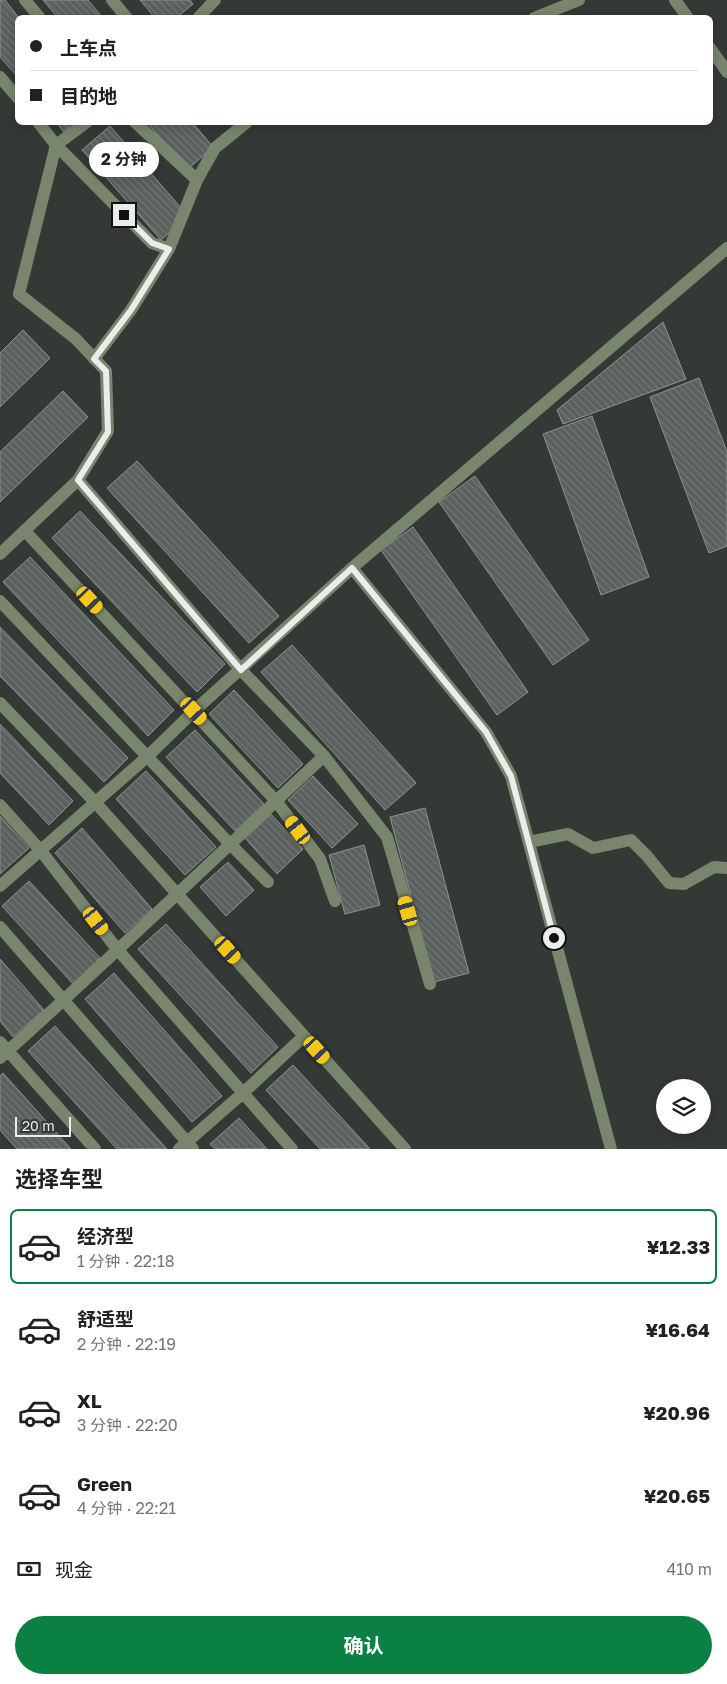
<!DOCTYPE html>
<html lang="zh">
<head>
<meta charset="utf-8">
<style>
	:root { --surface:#fff; --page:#f6f6f6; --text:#202124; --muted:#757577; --line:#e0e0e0; --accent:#0b8043 }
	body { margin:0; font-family:"Golos Text","Noto Sans SC",sans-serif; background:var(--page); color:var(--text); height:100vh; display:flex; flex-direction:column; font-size:19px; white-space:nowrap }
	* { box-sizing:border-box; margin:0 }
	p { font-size:16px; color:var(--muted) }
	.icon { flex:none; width:28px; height:28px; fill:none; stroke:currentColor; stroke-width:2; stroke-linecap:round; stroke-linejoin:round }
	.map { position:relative; height:1149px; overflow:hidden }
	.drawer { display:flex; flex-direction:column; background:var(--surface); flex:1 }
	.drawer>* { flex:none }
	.banner { position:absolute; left:15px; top:15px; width:698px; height:110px; border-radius:8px; box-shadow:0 2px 12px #0003; display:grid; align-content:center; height:110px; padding:0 15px; background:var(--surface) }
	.buttons { position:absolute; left:656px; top:1079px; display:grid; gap:10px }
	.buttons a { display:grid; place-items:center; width:55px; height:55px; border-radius:50%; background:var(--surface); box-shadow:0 2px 12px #0003; font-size:25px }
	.scale { position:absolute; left:15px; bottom:12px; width:56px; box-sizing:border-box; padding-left:5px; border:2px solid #eaedeb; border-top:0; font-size:14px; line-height:18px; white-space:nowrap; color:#eaedeb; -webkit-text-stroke:4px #343935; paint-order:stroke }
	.end { position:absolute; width:22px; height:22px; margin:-11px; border:6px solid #eaedeb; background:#111; box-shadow:0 0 0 2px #111 }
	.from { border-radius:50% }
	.bubble { position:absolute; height:35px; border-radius:18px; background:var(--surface); box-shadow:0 2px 12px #0003; font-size:16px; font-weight:700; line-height:35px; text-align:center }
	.car { position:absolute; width:15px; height:30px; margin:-15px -8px; border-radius:6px; box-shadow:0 0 4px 1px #0007; background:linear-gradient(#f5c518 24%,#345 0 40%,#f5c518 0 76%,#345 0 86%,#f5c518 0) }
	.banner b { display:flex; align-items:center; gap:18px; height:48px; font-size:19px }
	.banner b+b { border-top:1px solid var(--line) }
	.banner i { width:12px; height:12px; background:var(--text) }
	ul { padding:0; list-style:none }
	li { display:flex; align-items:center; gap:15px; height:75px; margin:0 10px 8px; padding:0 5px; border:2px solid transparent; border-radius:8px }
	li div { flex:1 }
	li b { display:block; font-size:19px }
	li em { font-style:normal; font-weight:700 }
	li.current { border-color:var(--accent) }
	li>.icon { width:45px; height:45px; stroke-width:1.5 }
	h2 { padding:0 15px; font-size:22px; line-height:60px }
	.pay { display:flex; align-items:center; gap:12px; height:55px; padding:0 15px; font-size:19px }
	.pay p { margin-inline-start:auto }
	.primary-button { display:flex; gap:10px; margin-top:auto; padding:10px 15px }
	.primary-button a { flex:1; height:58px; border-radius:30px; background:var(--accent); color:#fff; font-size:20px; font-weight:700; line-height:58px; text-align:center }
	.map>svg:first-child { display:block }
</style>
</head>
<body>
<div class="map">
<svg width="727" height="1149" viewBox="0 0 727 1149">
	<defs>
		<pattern id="building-back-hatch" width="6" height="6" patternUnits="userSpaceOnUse" patternTransform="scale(1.25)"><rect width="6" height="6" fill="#59605d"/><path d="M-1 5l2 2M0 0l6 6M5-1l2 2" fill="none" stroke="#717774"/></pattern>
	</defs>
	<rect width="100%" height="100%" fill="#343935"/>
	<path fill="url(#building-back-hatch)" stroke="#8c9390" d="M0,0H5L19,18H18V77L0,57Z
		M43,0H88L103,18H58Z
		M140,0H190L193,4L176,18H155Z
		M56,122H74L64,132Z
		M147,122H192L213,147L187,170Z
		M110,126L188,216L161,240L82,150Z
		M663,322L686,379L563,424L557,410Z
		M23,330L50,358L0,407V353Z
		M699,378L727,452V546L709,553L650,397Z
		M63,391L88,417L0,502V452Z
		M592,416L649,577L601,595L543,434Z
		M137,461L279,616L249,643L107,488Z
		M475,476L589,640L553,665L439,502Z
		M80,511L225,664L197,692L52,538Z
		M413,527L528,692L497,715L381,550Z
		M30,557L174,710L148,736L3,582Z
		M0,627L128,758L104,782L0,676Z
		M292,645L416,783L385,810L261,672Z
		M234,690L303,764L278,788L209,714Z
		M0,724L73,801L49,825L0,773Z
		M195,730L264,804L235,831L166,757Z
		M146,771L216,847L185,875L116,799Z
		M313,776L358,824L332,848L288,800Z
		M425,808L469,973L434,982L390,817Z
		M271,814L303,849L277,874L245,838Z
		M0,816L29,848L0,874Z
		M82,828L152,909L125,933L55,853Z
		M364,845L380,905L345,914L329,855Z
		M228,862L254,890L226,916L200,887Z
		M29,881L100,958L73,984L2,906Z
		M166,924L278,1047L251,1073L138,949Z
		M0,959L44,1010L13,1037L0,1021Z
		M114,973L222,1096L192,1122L85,999Z
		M55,1026L167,1149H117L28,1051Z
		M293,1065L370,1149H320L266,1090Z
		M3,1073L71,1149H17L0,1130V1076Z
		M239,1118L267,1149H215L210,1144Z"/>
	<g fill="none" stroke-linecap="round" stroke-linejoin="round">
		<path stroke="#79866d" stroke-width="12" d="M25,0L40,18
			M112,0L127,18
			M675,0L688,18
			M198,18L215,0
			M534,18L579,0
			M710,48L727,72
			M0,77L18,98
			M38,122L56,145L152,243L169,249
			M87,122L56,145L19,294L76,339L106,371L108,431L78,480L241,670L324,756L387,837L430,984
			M135,122L197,180
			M94,359L131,310L169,249L197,180L215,148L247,122
			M25,531L276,801L320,859L335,901
			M0,554L78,480
			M352,568L486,732L511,776L611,1149
			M0,601L230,844L268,882
			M0,703L95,802L405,1149
			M0,805L41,851L117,949L292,1149
			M529,842L568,834L593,848L631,840L647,856L669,883L684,884L714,867L727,868
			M0,886L148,756L194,711L352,568L727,248
			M0,927L193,1149
			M0,1042L95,1149
			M0,1058C110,959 216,857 324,756
			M179,1149L243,1093L304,1036"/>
	</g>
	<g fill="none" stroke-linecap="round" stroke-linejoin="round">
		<path stroke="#eaedeb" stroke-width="6" d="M124,215L152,243L169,249L131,310L94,359L106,371L108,432L78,480L241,670L352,568L486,732L511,776L554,938"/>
	</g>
</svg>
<div class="buttons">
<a><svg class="icon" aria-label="layers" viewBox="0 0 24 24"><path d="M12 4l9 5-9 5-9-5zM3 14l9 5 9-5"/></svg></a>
</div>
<div class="scale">20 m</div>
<i class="end from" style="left:554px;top:938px"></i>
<i class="end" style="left:124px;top:215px"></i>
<div class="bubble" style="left:89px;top:142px;width:70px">2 分钟</div>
<i class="car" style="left:90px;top:600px;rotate:137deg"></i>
<i class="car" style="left:194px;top:711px;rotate:138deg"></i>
<i class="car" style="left:298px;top:830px;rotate:323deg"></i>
<i class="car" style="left:408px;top:911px;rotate:344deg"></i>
<i class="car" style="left:96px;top:921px;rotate:142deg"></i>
<i class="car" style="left:228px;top:950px;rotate:138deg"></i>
<i class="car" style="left:317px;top:1050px;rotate:138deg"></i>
<div class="banner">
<b><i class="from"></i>上车点</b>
<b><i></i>目的地</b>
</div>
</div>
<section class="drawer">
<h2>选择车型</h2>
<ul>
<li class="current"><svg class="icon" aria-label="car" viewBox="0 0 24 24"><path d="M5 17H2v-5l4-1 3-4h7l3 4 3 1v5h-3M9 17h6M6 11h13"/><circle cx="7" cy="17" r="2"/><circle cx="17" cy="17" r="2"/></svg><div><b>经济型</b><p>1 分钟 · 22:18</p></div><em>¥12.33</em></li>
<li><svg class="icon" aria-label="car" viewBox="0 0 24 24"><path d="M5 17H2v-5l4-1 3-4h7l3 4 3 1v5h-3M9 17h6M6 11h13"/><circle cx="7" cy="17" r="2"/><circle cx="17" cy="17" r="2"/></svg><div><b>舒适型</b><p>2 分钟 · 22:19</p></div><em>¥16.64</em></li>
<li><svg class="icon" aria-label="car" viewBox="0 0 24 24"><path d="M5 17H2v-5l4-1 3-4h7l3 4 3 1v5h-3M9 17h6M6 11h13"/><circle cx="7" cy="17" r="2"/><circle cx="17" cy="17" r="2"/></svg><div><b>XL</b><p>3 分钟 · 22:20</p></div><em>¥20.96</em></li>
<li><svg class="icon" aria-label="car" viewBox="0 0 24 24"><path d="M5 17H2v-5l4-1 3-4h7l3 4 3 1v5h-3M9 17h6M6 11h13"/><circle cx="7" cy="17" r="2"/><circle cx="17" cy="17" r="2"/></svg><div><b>Green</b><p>4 分钟 · 22:21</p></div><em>¥20.65</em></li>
</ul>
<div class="pay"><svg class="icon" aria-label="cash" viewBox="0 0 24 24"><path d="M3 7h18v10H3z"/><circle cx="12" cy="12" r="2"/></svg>现金<p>410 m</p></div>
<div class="primary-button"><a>确认</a></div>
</section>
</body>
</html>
